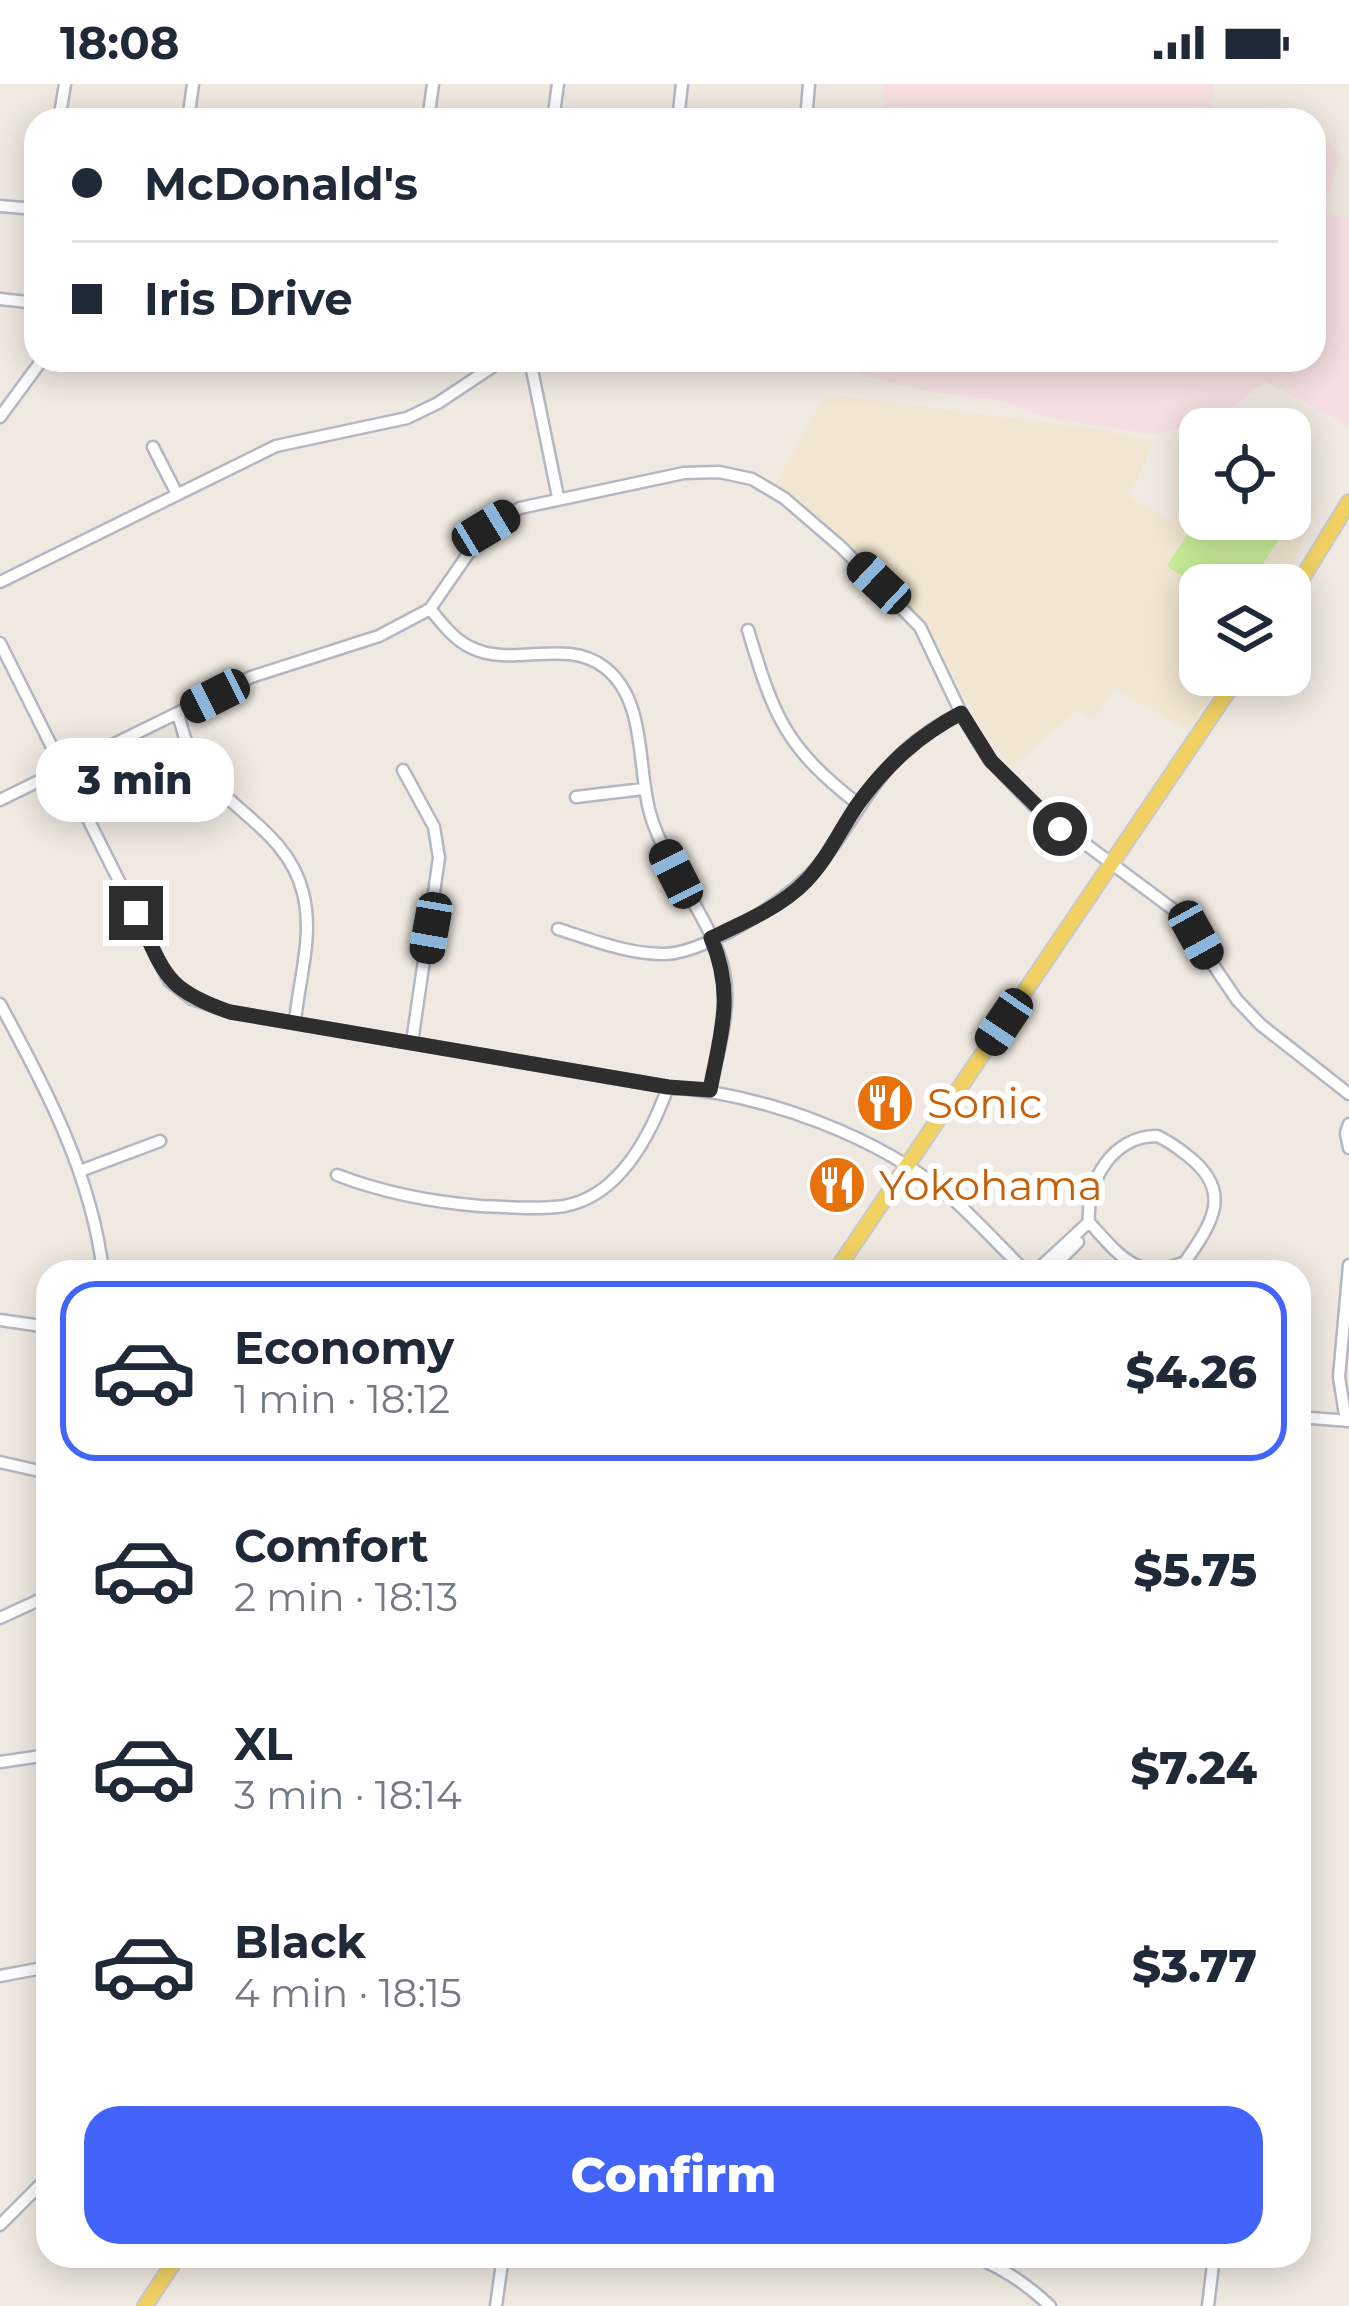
<!DOCTYPE html>
<html lang="en">
<head>
<meta charset="utf-8">
<style>
	:root { --surface:#fff; --page:#f2f2f3; --text:#1f2937; --muted:#747a83; --line:#e0e1e3; --accent:#4264fb }
	body { margin:0; font-family:Montserrat,sans-serif; background:var(--page); color:var(--text); height:100vh; display:flex; flex-direction:column; font-size:45px; white-space:nowrap }
	* { box-sizing:border-box; margin:0 }
	p { font-size:39px; color:var(--muted) }
	.icon { flex:none; width:66px; height:66px; fill:none; stroke:currentColor; stroke-width:2; stroke-linecap:round; stroke-linejoin:round }
	.map { position:relative; flex:1; overflow:hidden }
	.side { position:absolute; left:36px; top:1176px; width:1275px; height:1008px; display:flex; flex-direction:column; background:var(--surface); border-radius:36px; box-shadow:0 6px 30px #0003 }
	.side>* { flex:none }
	.banner { position:absolute; left:24px; top:24px; width:1302px; height:264px; border-radius:36px; box-shadow:0 6px 30px #0003; display:grid; align-content:center; height:264px; padding:0 48px; background:var(--surface) }
	.tools { position:absolute; left:1179px; top:324px; display:grid; gap:24px }
	.tools a { display:grid; place-items:center; width:132px; height:132px; border-radius:24px; background:var(--surface); box-shadow:0 6px 30px #0003; font-size:60px }
	.end { position:absolute; width:54px; height:54px; margin:-27px; border:15px solid #2e2e2e; background:#fff; box-shadow:0 0 0 6px #fff }
	.from { border-radius:50% }
	.bubble { position:absolute; height:84px; border-radius:36px; background:var(--surface); box-shadow:0 6px 30px #0003; font-size:39px; font-weight:800; line-height:84px; text-align:center }
	.car { position:absolute; width:36px; height:72px; margin:-36px -18px; border-radius:15px; box-shadow:0 0 9px 3px #0007; background:linear-gradient(#222 24%,#8ab4d8 0 40%,#222 0 76%,#8ab4d8 0 86%,#222 0) }
	.banner b { display:flex; align-items:center; gap:42px; height:114px; font-size:45px }
	.banner b+b { border-top:3px solid var(--line) }
	.banner i { width:30px; height:30px; background:var(--text) }
	ul { padding:21px 0 0; list-style:none }
	li { display:flex; align-items:center; gap:36px; height:180px; margin:0 24px 18px; padding:0 24px; border:6px solid transparent; border-radius:36px }
	li div { flex:1 }
	li b { display:block; font-size:45px }
	li em { font-style:normal; font-weight:800 }
	li.active { border-color:var(--accent) }
	li>.icon { width:108px; height:108px; stroke-width:1.5 }
	.button { display:flex; gap:24px; margin-top:auto; padding:24px 48px }
	.button a { flex:1; height:138px; border-radius:36px; background:var(--accent); color:#fff; font-size:48px; font-weight:800; line-height:138px; text-align:center }
	.status { display:flex; justify-content:space-between; align-items:center; height:84px; padding:0 60px; background:var(--surface); direction:ltr }
	.status svg { height:33px; fill:currentColor }
	.map>svg:first-child { display:block }
</style>
</head>
<body>
<div class="status"><b>18:08</b><svg viewBox="0 0 49 12"><path d="M0 12V9h3v3zM5 12V6h3v6zM10 12V3h3v9zM15 12V0h3v12zM26 1h20v11H26zM47 4h2v5h-2z"/></svg></div>
<div class="map">
<svg width="1349" height="2222" viewBox="0 0 1349 2222">
	<rect width="100%" height="100%" fill="#efe9e1"/>
	<path fill="#f0e6d1" d="M826,310L1095,345L1154,358L1129,413L1173,439L1200,401V435H1290V405L1316,422L1284,501H1200V591H1225L1188,647L1114,604L1093,636L1078,625L1012,683L976,636L940,565L914,526L856,467L775,401Z"/>
	<path fill="#f5dfe0" d="M883,0H1214L1210,36H885Z
		M1314,54L1327,56L1341,73L1321,130L1349,133V342L1265,297L1212,340L1152,350L1050,334L996,316L925,307L860,290L861,276H1314Z"/>
	<path fill="#c9ec9a" d="M1290,416L1300,423L1249,501L1200,504L1167,482L1200,431V435H1290Z"/>
	<g fill="none" stroke-linecap="round" stroke-linejoin="round">
		<g stroke="#b4b7c1" stroke-width="15">
			<path id="minor" d="M59,36L65,0
				M188,36L193,0
				M428,36L433,0
				M553,36L558,0
				M678,36L682,0
				M806,36L809,0
				M0,122L36,125
				M0,215L36,219
				M530,276L558,413
				M0,333L42,276
				M153,363L177,410
				M0,498L276,362L407,334L438,319L495,281L513,276
				M430,525C442,539 453,555 470,563C512,585 564,553 604,583C647,615 637,684 650,729C665,783 714,839 724,888C732,926 717,968 710,1006
				M748,546C774,633 785,663 858,720
				M0,559L169,897L192,915L230,928L668,1003C764,1010 880,1052 954,1116C979,1139 1002,1164 1026,1188
				M178,630C184,651 189,673 203,690C237,729 290,754 303,809C314,852 299,894 295,938
				M403,686L434,743L439,774L412,958
				M576,713L643,705
				M0,716L251,593L379,552L430,525L486,444L520,424L684,389L719,388L752,395L784,414L841,463L920,543L961,629L988,674L1033,721L1178,829L1237,916L1261,941L1349,1010
				M558,845C593,856 630,871 666,870C710,868 798,810 823,776C873,710 881,670 961,629
				M0,920C46,1004 92,1092 103,1188
				M1349,1040L1346,1049L1349,1064
				M1157,1052C1169,1057 1178,1064 1188,1072C1234,1108 1212,1139 1185,1178C1137,1198 1120,1172 1089,1138C1086,1098 1112,1052 1157,1052Z
				M80,1087L160,1057
				M337,1091C384,1109 431,1118 481,1122C508,1123 536,1126 564,1122C620,1112 651,1050 668,1003
				M1035,1188L1089,1138
				M1048,1188L1078,1158
				M0,1236L48,1243
				M1299,1333L1349,1337
				M1346,1337L1339,1293L1349,1181
				M0,1378L48,1389
				M0,1534L48,1512
				M0,1678L48,1671
				M0,1892L48,1883
				M0,2141L48,2093
				M973,2172C1003,2184 1027,2200 1050,2222
				M496,2222L503,2172
				M1208,2222L1214,2172"/>
		</g>
		<g stroke="#c9c9c9" stroke-width="18">
			<path id="major" d="M1290,514L1349,418
				M835,1188L1239,591
				M145,2222L178,2172"/>
		</g>
		<use href="#minor" stroke="#fff" stroke-width="10"/>
		<use href="#major" stroke="#f2d163" stroke-width="14"/>
	</g>
	<g fill="none" stroke-linecap="round" stroke-linejoin="round">
		<path stroke="#2e2e2e" stroke-width="15" d="M136,829C165,889 163,905 230,928L668,1003L710,1006C721,948 735,910 711,854C743,839 781,823 806,797C828,774 840,746 858,720C887,680 918,652 961,629L991,677L1060,745"/>
	</g>
	<defs>
		<g id="restaurant-disc" transform="scale(3)"><circle r="9.5" fill="#e8710a" stroke="#fff"/><path d="M-5-6h1v4h1v-4h1v4h1v-4h1v5L-1.5 .5V6h-2V.5L-5-1ZM5-6V6H3V1.5H1.5Q1.5-4 5-6Z" fill="#fff"/></g>
	</defs>
	<g fill-rule="evenodd">
		<use href="#restaurant-disc" x="885" y="1019"/>
		<use href="#restaurant-disc" x="837" y="1101"/>
	</g>
	<g text-anchor="middle" stroke-width="12" stroke-linejoin="round" paint-order="stroke">
		<g font-size="42" fill="#c56008" stroke="#fff" text-anchor="start">
			<text x="927" y="1034">Sonic</text>
			<text x="879" y="1116">Yokohama</text>
		</g>
	</g>
</svg>
<div class="tools">
<a><svg class="icon" aria-label="locate" viewBox="0 0 24 24"><circle cx="12" cy="12" r="6"/><path d="M12 2v4M12 18v4M2 12h4M18 12h4"/></svg></a>
<a><svg class="icon" aria-label="layers" viewBox="0 0 24 24"><path d="M12 4l9 5-9 5-9-5zM3 14l9 5 9-5"/></svg></a>
</div>
<i class="end from" style="left:1060px;top:745px"></i>
<i class="end" style="left:136px;top:829px"></i>
<div class="bubble" style="left:36px;top:654px;width:198px">3 min</div>
<i class="car" style="left:486px;top:444px;rotate:59deg"></i>
<i class="car" style="left:879px;top:499px;rotate:313deg"></i>
<i class="car" style="left:215px;top:612px;rotate:243deg"></i>
<i class="car" style="left:676px;top:790px;rotate:333deg"></i>
<i class="car" style="left:431px;top:844px;rotate:190deg"></i>
<i class="car" style="left:1196px;top:851px;rotate:151deg"></i>
<i class="car" style="left:1004px;top:938px;rotate:214deg"></i>
<div class="banner">
<b><i class="from"></i>McDonald's</b>
<b><i></i>Iris Drive</b>
</div>
<section class="side">
<ul>
<li class="active"><svg class="icon" aria-label="car" viewBox="0 0 24 24"><path d="M5 17H2v-5l4-1 3-4h7l3 4 3 1v5h-3M9 17h6M6 11h13"/><circle cx="7" cy="17" r="2"/><circle cx="17" cy="17" r="2"/></svg><div><b>Economy</b><p>1 min · 18:12</p></div><em>$4.26</em></li>
<li><svg class="icon" aria-label="car" viewBox="0 0 24 24"><path d="M5 17H2v-5l4-1 3-4h7l3 4 3 1v5h-3M9 17h6M6 11h13"/><circle cx="7" cy="17" r="2"/><circle cx="17" cy="17" r="2"/></svg><div><b>Comfort</b><p>2 min · 18:13</p></div><em>$5.75</em></li>
<li><svg class="icon" aria-label="car" viewBox="0 0 24 24"><path d="M5 17H2v-5l4-1 3-4h7l3 4 3 1v5h-3M9 17h6M6 11h13"/><circle cx="7" cy="17" r="2"/><circle cx="17" cy="17" r="2"/></svg><div><b>XL</b><p>3 min · 18:14</p></div><em>$7.24</em></li>
<li><svg class="icon" aria-label="car" viewBox="0 0 24 24"><path d="M5 17H2v-5l4-1 3-4h7l3 4 3 1v5h-3M9 17h6M6 11h13"/><circle cx="7" cy="17" r="2"/><circle cx="17" cy="17" r="2"/></svg><div><b>Black</b><p>4 min · 18:15</p></div><em>$3.77</em></li>
</ul>
<div class="button"><a>Confirm</a></div>
</section>
</div>
</body>
</html>
